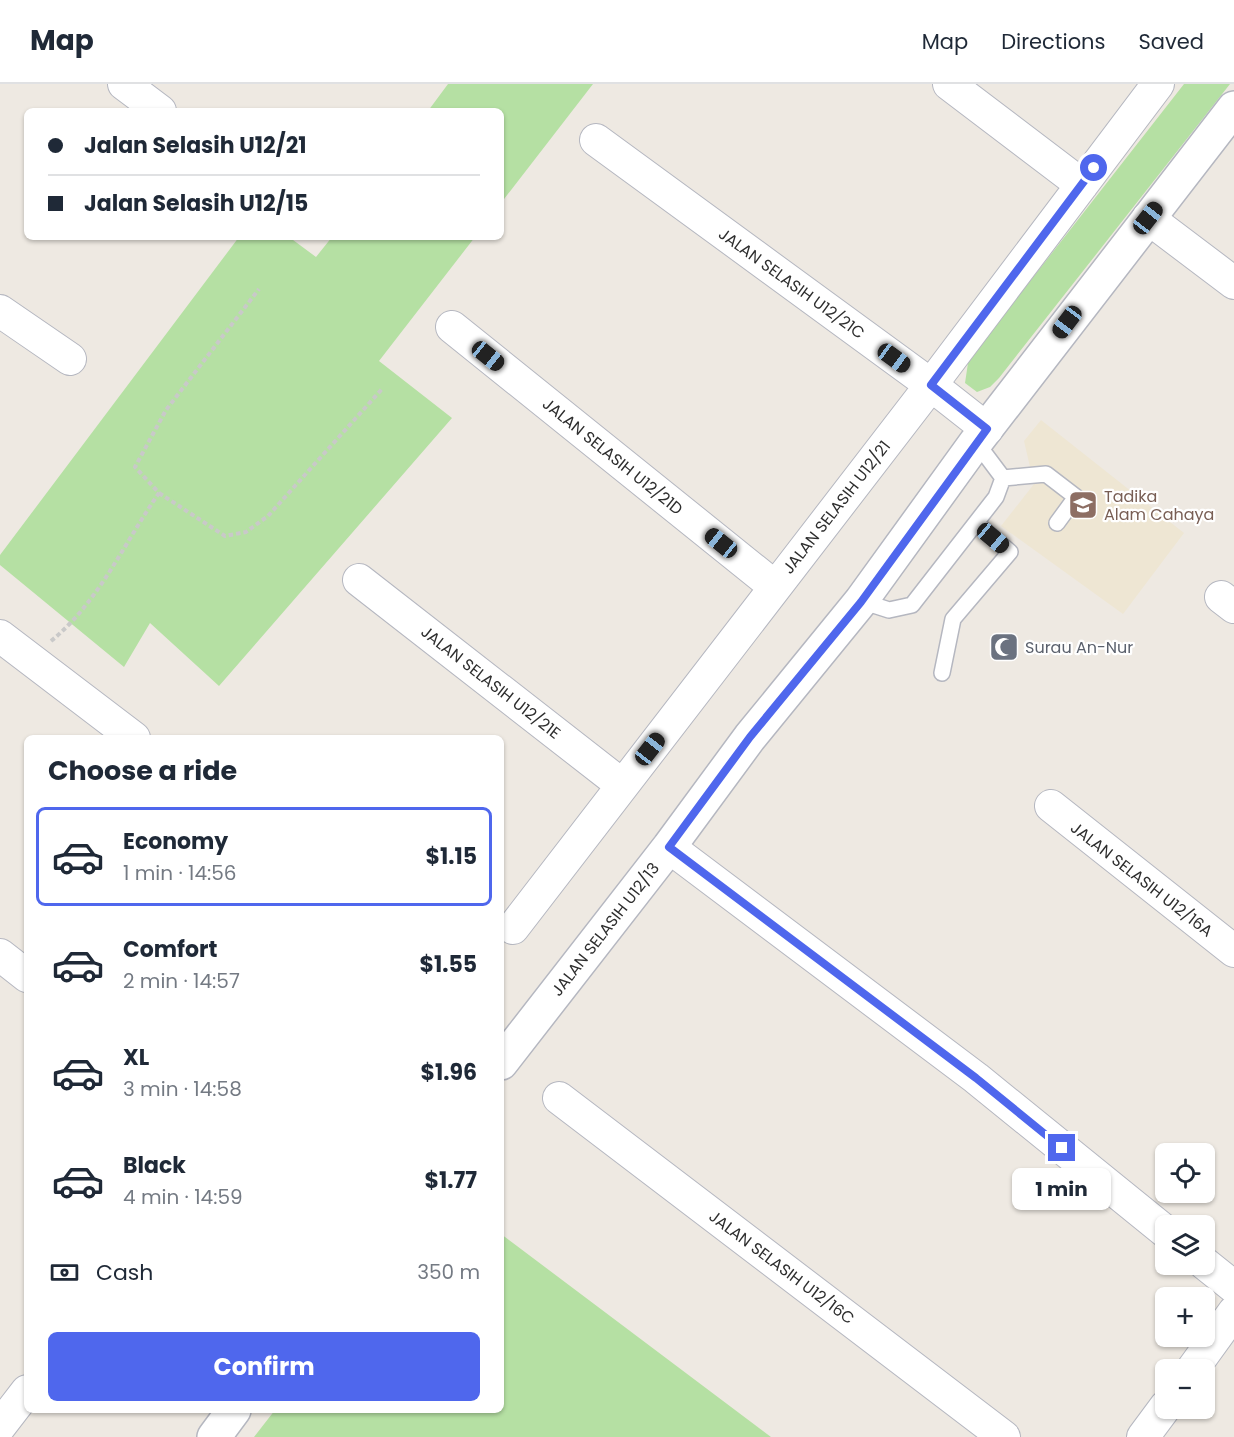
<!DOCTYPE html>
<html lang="en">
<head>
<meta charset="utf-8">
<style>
	:root { --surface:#fff; --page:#f6f6f7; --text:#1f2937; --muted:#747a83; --line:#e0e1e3; --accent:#4f67ed }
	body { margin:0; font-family:Poppins,sans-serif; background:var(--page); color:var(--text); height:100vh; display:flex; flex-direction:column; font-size:22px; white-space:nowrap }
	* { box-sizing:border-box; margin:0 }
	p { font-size:20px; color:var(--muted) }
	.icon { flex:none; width:33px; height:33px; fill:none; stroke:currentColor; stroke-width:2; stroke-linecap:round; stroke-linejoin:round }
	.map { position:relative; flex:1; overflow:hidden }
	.drawer { position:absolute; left:24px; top:651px; width:480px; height:678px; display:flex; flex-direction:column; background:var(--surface); border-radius:9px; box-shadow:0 2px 4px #0004 }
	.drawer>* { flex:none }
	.hud { position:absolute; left:24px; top:24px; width:480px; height:132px; border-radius:9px; box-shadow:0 2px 4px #0004; display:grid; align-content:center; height:132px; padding:0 24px; background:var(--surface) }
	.controls { position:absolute; left:1155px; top:1059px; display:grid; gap:12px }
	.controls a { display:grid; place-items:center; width:60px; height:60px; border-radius:9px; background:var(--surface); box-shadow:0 2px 4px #0004; font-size:30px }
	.end { position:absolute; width:27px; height:27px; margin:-14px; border:8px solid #4f67ed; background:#fff; box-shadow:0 0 0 3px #fff }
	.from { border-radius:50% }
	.bubble { position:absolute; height:42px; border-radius:9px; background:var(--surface); box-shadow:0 2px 4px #0004; font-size:20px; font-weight:700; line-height:42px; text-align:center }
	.car { position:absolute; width:18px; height:36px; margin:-18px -9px; border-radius:8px; box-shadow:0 0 4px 2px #0007; background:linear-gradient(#222 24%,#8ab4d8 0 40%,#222 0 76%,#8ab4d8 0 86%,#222 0) }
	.hud b { display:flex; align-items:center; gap:21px; height:57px; font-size:22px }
	.hud b+b { border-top:2px solid var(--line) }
	.hud i { width:15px; height:15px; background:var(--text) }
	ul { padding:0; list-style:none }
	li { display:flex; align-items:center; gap:18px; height:99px; margin:0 12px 9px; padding:0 12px; border:3px solid transparent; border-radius:9px }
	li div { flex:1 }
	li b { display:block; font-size:22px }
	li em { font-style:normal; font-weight:700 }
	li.selected { border-color:var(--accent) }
	li>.icon { width:54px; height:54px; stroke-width:1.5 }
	h2 { padding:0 24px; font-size:27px; line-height:72px }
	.pay { display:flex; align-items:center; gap:15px; height:66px; padding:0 24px; font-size:22px }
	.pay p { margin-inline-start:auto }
	.primary-button { display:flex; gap:12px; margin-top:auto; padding:12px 24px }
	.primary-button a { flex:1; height:69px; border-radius:9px; background:var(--accent); color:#fff; font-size:24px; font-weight:700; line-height:69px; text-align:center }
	header { display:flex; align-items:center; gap:36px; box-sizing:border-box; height:84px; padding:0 30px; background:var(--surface); border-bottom:2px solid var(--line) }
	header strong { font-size:28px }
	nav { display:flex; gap:33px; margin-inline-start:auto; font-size:21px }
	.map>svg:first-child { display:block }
</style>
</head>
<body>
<header>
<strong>Map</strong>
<nav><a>Map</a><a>Directions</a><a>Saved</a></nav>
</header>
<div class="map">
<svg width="1234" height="1353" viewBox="0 0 1234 1353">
	<rect width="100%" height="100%" fill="#eee9e2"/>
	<path fill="#eee6d3" d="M1041,336L1184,449L1123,530L1001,442L1034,400L1024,357Z"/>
	<path fill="#b5e0a3" d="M448,0H593L501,119V27H428Z
		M1184,0H1230L999,294L990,303L977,308L965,299L968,279L977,265Z
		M239,153H289L316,173L332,153H475L379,277L452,334L219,602L150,539L124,583L0,481V471Z
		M501,1150L771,1353H254L275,1326H501Z"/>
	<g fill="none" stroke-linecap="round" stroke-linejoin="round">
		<g stroke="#b5b7c0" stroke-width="18">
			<path id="service" d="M1003,394L1046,390L1076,413L1057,439
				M861,517L889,526L912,521L996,413L1003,394L976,358
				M942,589L953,535L1010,468L976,439"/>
		</g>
		<g stroke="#b5b7c0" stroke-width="34">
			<path id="minor" d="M124,0L160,27
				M949,0L1082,101
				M596,56L931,301L987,345
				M1148,134L1234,199
				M0,227L70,275
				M452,243L774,502
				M359,496L622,701
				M1221,513L1234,523
				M0,552L134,654
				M1051,722L1234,867
				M669,763L976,994L1166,1148
				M513,844L931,301L1158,0
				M0,871L27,892
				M559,1014L1004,1353
				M1204,1179L1234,1203
				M1192,1286L1234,1228
				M0,1342L27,1307
				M1143,1353L1166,1322"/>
		</g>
		<g stroke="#b5b7c0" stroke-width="36">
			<path id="tertiary" d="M501,979L669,763L750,653L861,517L976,358L1234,24
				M214,1353L234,1326"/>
		</g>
		<path stroke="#c9c9c9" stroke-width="4" stroke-dasharray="4.5 3" stroke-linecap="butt" d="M159,409L225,452L246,448L268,432L382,305
			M51,557C99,518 124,459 159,409L135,383L166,326L259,205"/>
		<use href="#service" stroke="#fff" stroke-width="15"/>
		<use href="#minor" stroke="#fff" stroke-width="32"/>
		<use href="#tertiary" stroke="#fff" stroke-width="33"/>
	</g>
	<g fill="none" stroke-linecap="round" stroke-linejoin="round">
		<path stroke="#4f67ed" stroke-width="8" d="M1062,1064L976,994L669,763L750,653L861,518L987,345L931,301L1094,84"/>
	</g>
	<defs>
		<g id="school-square" transform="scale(1.5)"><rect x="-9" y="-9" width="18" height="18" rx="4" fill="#8d6e63" stroke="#fff"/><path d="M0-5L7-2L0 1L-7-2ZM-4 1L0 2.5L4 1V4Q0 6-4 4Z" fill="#fff"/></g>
		<g id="mosque-square" transform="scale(1.5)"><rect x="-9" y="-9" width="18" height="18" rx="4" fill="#6b7280" stroke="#fff"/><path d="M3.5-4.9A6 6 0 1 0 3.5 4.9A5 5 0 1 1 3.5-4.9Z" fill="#fff"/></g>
	</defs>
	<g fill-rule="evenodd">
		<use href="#school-square" x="1083" y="421"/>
		<use href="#mosque-square" x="1004" y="563"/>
	</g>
	<g text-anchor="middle" stroke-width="4.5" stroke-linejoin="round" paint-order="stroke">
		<g font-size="16" fill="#2e2e2e" stroke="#fff">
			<text transform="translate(792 199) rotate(36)" y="6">JALAN SELASIH U12/21C</text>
			<text transform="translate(613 372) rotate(39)" y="6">JALAN SELASIH U12/21D</text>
			<text transform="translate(836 423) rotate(-52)" y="6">JALAN SELASIH U12/21</text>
			<text transform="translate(491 598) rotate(38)" y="6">JALAN SELASIH U12/21E</text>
			<text transform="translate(1142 795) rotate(38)" y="6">JALAN SELASIH U12/16A</text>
			<text transform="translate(605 845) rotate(-52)" y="6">JALAN SELASIH U12/13</text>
			<text transform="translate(782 1183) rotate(37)" y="6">JALAN SELASIH U12/16C</text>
		</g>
		<g font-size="16" fill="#785e54" stroke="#fff" text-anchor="start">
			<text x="1104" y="418">Tadika<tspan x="1104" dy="18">Alam Cahaya</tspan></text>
		</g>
		<g font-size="16" fill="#5b616d" stroke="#fff" text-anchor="start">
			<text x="1025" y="569">Surau An-Nur</text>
		</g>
	</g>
</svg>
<div class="controls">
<a><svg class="icon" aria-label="locate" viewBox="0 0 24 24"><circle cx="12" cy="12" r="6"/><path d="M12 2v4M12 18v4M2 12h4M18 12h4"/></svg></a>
<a><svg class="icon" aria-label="layers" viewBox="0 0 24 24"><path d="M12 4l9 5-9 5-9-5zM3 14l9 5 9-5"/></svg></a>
<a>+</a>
<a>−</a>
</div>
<i class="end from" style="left:1094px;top:84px"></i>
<i class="end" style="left:1062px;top:1064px"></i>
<div class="bubble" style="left:1012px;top:1084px;width:99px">1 min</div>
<i class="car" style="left:1148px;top:134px;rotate:38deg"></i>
<i class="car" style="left:1067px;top:238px;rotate:217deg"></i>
<i class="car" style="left:488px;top:272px;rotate:129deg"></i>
<i class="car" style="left:894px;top:274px;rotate:126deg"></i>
<i class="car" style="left:993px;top:454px;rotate:130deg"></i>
<i class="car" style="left:721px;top:459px;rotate:309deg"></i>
<i class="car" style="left:650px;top:665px;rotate:38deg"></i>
<div class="hud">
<b><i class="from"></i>Jalan Selasih U12/21</b>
<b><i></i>Jalan Selasih U12/15</b>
</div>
<section class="drawer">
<h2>Choose a ride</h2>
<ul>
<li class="selected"><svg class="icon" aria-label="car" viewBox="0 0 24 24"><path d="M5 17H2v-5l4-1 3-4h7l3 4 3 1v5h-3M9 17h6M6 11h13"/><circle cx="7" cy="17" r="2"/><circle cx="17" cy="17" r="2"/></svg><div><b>Economy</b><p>1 min · 14:56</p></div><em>$1.15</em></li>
<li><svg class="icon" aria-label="car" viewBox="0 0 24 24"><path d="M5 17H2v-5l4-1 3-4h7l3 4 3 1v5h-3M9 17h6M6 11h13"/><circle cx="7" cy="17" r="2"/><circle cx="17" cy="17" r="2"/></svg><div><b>Comfort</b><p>2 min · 14:57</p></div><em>$1.55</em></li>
<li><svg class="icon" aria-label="car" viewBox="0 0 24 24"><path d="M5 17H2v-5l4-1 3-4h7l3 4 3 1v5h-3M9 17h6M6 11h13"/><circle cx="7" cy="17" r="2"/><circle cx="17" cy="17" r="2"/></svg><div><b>XL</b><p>3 min · 14:58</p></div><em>$1.96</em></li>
<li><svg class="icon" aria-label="car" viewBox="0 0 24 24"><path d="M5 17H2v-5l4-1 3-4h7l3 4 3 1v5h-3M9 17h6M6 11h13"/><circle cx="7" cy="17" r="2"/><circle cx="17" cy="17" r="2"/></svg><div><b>Black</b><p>4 min · 14:59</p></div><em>$1.77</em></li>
</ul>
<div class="pay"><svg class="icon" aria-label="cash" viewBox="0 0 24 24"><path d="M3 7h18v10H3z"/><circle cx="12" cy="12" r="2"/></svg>Cash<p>350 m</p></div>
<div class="primary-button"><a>Confirm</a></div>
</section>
</div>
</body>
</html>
